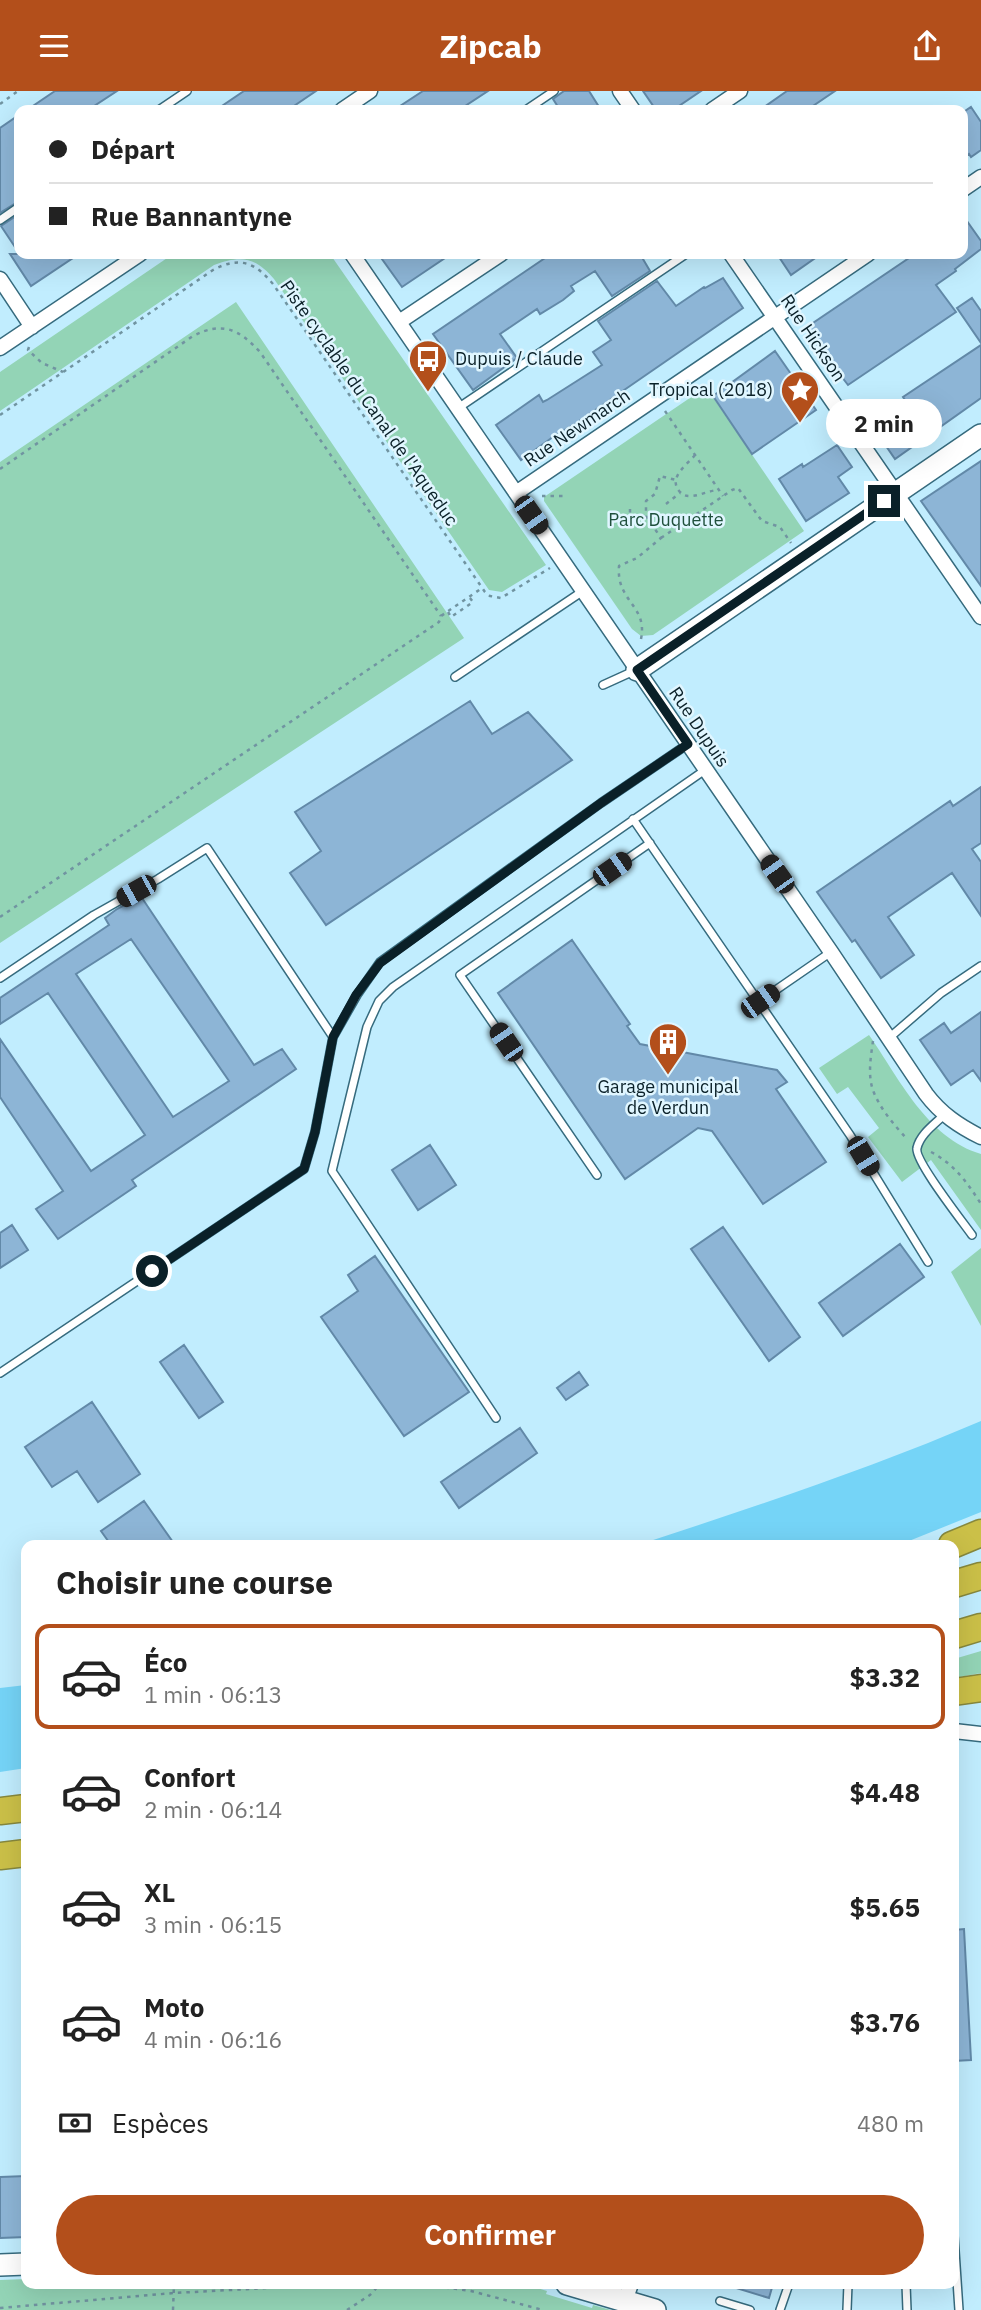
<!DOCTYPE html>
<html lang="fr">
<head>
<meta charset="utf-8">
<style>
	:root { --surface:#fff; --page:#f2f2f2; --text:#222; --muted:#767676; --line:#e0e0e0; --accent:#b34f1b }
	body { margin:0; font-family:"IBM Plex Sans",sans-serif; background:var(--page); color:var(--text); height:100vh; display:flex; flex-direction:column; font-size:26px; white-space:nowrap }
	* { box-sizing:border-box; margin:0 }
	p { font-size:23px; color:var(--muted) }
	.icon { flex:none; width:38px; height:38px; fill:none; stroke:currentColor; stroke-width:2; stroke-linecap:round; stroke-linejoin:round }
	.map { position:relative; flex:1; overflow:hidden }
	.panel { position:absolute; left:21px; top:1449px; width:938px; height:749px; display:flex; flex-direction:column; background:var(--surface); border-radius:14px; box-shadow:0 7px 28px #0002 }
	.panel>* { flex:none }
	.hud { position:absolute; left:14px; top:14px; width:954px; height:154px; border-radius:14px; box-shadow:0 7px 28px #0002; display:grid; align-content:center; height:154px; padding:0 35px; background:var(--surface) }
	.end { position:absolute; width:32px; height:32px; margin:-16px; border:9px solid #0a2028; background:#fff; box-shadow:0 0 0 4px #fff }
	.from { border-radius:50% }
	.bubble { position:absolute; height:49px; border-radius:24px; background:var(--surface); box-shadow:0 7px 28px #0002; font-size:23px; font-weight:800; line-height:49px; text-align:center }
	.car { position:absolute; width:21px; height:42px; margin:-21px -10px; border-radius:9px; box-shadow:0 0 5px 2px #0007; background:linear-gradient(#222 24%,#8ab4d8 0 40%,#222 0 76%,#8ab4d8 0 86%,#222 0) }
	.hud b { display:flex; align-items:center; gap:24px; height:66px; font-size:26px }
	.hud b+b { border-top:2px solid var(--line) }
	.hud i { width:18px; height:18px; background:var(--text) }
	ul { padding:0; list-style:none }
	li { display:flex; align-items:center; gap:21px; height:105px; margin:0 14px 10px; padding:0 21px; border:4px solid transparent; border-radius:14px }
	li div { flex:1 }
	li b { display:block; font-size:26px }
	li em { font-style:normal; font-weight:800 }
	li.active { border-color:var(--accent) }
	li>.icon { width:63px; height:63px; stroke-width:1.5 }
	h2 { padding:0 35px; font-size:32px; line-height:84px }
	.pay { display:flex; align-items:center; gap:18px; height:77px; padding:0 35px; font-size:26px }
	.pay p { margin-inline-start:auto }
	.button { display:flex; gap:14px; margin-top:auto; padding:14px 35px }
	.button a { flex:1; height:80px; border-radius:42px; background:var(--accent); color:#fff; font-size:28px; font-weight:800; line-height:80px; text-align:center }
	header { display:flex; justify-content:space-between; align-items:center; height:91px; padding:0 35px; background:var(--accent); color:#fff; font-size:32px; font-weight:800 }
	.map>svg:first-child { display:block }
</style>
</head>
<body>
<header><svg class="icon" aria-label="menu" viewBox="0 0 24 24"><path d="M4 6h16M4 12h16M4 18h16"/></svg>Zipcab<svg class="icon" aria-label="share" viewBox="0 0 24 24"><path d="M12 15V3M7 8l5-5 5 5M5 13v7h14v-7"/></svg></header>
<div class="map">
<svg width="981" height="2219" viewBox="0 0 981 2219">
	<rect width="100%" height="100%" fill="#c1edfe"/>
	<path fill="#93d4b6" d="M173,163H330L546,474L502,501L489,499L274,188C255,166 241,164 214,174L0,320V281Z
		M236,211L464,547L0,852V371Z
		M706,296L804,440L653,544L641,545L632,538L544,410V406Z
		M869,944C899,987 927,1047 981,1063V1139L931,1069L902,1091L868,1046L879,1037L848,996L837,1003L819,977Z
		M981,1157V1235L951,1181Z
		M981,1560V1582L954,1587V1568Z
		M26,2188V2193H524L547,2200L546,2203L592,2217L593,2214L611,2219H0V2189Z"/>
	<path fill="#75d4f7" d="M981,1330V1421L899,1454H638C754,1416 869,1378 981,1330Z
		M26,1594V1677L0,1681V1597Z"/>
	<path fill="#8db5d6" stroke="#6289a8" stroke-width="2" fill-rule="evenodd" d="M55,0H117L88,19H27Z
		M244,0H316L288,19H216Z
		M423,0H488L459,19H394Z
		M564,0H589L601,19H560L553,8Z
		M643,0H701L673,19H656Z
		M787,0H835L807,19H760Z
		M971,16L981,31V59L971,66L969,63L962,68V22Z
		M19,24V110L0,122V37Z
		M19,123V162L1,135Z
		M962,123L981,150V158L955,178L956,180L936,194L956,221L848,294L816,252L818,251L807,236L915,163H962Z
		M10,163H79L31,195Z
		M391,163H451L402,196L382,168Z
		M551,163H640L650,180L612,205L595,180L571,195L574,200L563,209L540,223L537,218L500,243L517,267L473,299L433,243Z
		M777,163H821L791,184Z
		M723,187L743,217L572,335L557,343L521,369L496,334L539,304L543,311L547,309L602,274L593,261L611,249L598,230L657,190L676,215L704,196L705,197Z
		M972,207L981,220V252L957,217Z
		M981,254V307L895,368L873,336L907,312L903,306Z
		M775,260L816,319L752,363L713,305Z
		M837,354L852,376L838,386L849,402L806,430L779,388L802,373L803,376Z
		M981,370V495L921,410Z
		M470,610L492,643L528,621L572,669L326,834L290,782L321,760L295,721Z
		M981,696V752L972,758L981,771V825L952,782L888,826L914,864L881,887L855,849L852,851L817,801L950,710L953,715Z
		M142,807L254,974L282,958L296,978L132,1089L136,1095L58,1148L36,1118L63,1100L0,1006V948L91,1080L145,1044L48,902L0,933V907L109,834L105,827L117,818L134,809L136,812ZM131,848L229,990L173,1026L76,883Z
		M572,849L630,933L627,935L640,953L777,979L787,991L776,998L826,1071L763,1113L712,1040L698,1037L625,1088L498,902Z
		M981,921V990L973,979L951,994L920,949L944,932L951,942Z
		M430,1054L456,1094L418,1119L392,1079Z
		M12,1134L28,1159L0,1177V1142Z
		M723,1136L800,1246L769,1270L691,1158Z
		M900,1153L924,1186L843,1245L819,1212Z
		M375,1165L469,1301L404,1345L321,1226L358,1200L348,1184Z
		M184,1254L223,1311L199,1327L160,1271Z
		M579,1281L588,1294L566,1309L557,1297Z
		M92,1311L140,1383L98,1411L77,1380L52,1396L25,1356Z
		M520,1337L537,1362L459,1417L441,1391Z
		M144,1410L175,1454H111L101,1440Z
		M964,1838L971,1969L954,1970V1839Z
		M26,2085V2146L0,2147V2086Z
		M733,2193H773L769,2207L733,2196Z"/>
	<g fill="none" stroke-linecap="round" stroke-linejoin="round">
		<g stroke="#366b7e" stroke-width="10">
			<path id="lane" d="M159,19L187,0
				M526,19L554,0
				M0,129L19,116
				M458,317L686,163
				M455,586L583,500
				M603,594L636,579
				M633,728L850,1044L928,1171
				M0,887L94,824L158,788L207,757L333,946L315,1041L304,1078L0,1282
				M760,910L831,861
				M333,946L357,904L380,871L601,712L688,653
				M889,947L941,902L981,875
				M945,1023C935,1033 920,1043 917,1057C914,1069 962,1130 972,1144
				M597,1084L460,884L650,752
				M496,1327L332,1080L367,936L379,910L393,896L705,679
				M954,2145L959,2219
				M906,2193L907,2219
				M720,2210L750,2219
				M780,2219L789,2193
				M847,2219L848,2193"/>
		</g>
		<g stroke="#366b7e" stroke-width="17">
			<path id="street" d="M620,0L633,19
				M342,19L370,0
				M712,19L740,0
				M962,99L981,86
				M352,163L831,861L926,1003C941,1023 959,1035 981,1046
				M731,163L981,526
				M0,188L32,236
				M399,231L501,163
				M0,257L140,163
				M516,402L868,163
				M954,1640L981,1643
				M625,2210L631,2193"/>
		</g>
		<g stroke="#366b7e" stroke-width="24">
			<path id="secondary" d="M637,579L981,344
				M0,2174L26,2173
				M567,2193L655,2219"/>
		</g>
		<g stroke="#87883d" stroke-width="29">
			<path id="highway" d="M952,1454L981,1442
				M954,1493L981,1485
				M954,1544L981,1536
				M954,1601L981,1597
				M0,1720L26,1717
				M0,1765L26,1762"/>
		</g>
		<path stroke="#7194a1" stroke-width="2.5" stroke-dasharray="3.5 5" stroke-linecap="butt" d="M0,13L18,0
			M29,256L28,259L42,272L63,281
			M665,320L723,405
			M0,324L213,179C239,165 255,171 273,193L485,501L490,505L501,507L550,477
			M695,364C687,374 667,387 680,401C683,404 685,405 690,405C699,405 708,400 717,399
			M0,378L193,245C222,230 239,238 260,261L441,525
			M542,405H564
			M666,413L680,402
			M630,418V424L646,425
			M661,447L732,399L738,397L762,430L780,436L791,452
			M448,521L451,526L473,511L470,507
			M641,548C648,514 616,511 619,475L637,467L661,447L646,425V410L655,403L660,385L676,389
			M0,826L439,531L441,525L482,497
			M873,950C871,964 868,982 872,996C877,1014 894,1034 907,1048
			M931,1061C954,1073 967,1091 981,1113
			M420,2193L471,2200L543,2219
			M0,2217L174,2202L342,2193
			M173,2219L174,2193
			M347,2219L370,2204L380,2193"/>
		<use href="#lane" stroke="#fff" stroke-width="7"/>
		<use href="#street" stroke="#fff" stroke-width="14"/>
		<use href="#secondary" stroke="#fff" stroke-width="21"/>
		<use href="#highway" stroke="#cbc048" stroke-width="26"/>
	</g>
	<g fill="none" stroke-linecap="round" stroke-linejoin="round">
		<path stroke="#0a2028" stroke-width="9" d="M152,1180L304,1078L315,1041L333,946L356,904L380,872L601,712L688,653L637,579L884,410"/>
	</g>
	<defs>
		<g id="bus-pin" transform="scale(2.0125)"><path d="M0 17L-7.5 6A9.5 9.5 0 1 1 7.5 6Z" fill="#b34f1b" stroke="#e0f6ff"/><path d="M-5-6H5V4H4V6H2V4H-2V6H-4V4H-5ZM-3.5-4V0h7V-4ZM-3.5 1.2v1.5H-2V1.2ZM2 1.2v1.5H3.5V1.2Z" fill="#fff"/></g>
		<g id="sight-pin" transform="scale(2.0125)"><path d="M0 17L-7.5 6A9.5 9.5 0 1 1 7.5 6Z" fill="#b34f1b" stroke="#e0f6ff"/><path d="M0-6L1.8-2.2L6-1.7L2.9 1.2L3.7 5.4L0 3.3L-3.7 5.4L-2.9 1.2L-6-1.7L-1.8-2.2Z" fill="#fff"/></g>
		<g id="building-pin" transform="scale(2.0125)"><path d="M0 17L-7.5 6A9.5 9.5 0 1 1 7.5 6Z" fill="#b34f1b" stroke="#e0f6ff"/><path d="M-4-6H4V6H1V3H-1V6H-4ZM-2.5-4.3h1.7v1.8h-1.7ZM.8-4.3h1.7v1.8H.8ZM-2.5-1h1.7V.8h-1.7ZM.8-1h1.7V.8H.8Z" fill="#fff"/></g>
	</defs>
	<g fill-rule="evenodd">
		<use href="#bus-pin" x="428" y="268"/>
		<use href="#sight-pin" x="800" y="299"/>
		<use href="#building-pin" x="668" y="951"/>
	</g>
	<g text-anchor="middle" stroke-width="5" stroke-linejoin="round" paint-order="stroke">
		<g font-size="18" fill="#0a2028" stroke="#e0f6ff">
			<text transform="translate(813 247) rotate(56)" y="6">Rue Hickson</text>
			<text transform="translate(369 312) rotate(55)" y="6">Piste cyclable du Canal de l'Aqueduc</text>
			<text transform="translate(577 337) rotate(-34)" y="6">Rue Newmarch</text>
			<text transform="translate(699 636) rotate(56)" y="6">Rue Dupuis</text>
		</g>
		<g font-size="18" fill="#0a2028" stroke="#e0f6ff" text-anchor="start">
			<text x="455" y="274">Dupuis / Claude</text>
			<text x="773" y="305" text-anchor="end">Tropical (2018)</text>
			<text x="668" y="1002" text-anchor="middle">Garage municipal<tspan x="668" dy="21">de Verdun</tspan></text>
		</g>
		<g font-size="18" fill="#1f503c" stroke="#e0f6ff">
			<text x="666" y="435">Parc Duquette</text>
		</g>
	</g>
</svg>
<i class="end from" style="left:152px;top:1180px"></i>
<i class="end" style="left:884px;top:410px"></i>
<div class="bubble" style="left:826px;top:308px;width:116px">2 min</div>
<i class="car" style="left:531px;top:424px;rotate:145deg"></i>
<i class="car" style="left:612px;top:778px;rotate:55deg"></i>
<i class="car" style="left:777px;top:783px;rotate:325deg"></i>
<i class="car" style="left:136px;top:800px;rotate:241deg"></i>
<i class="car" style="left:760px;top:910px;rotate:55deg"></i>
<i class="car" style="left:506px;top:951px;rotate:326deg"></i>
<i class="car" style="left:863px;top:1065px;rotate:149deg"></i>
<div class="hud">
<b><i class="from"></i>Départ</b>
<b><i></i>Rue Bannantyne</b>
</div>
<section class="panel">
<h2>Choisir une course</h2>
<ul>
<li class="active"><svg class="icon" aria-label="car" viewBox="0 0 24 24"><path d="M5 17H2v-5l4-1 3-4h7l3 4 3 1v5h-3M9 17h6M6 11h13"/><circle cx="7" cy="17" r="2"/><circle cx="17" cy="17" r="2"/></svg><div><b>Éco</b><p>1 min · 06:13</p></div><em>$3.32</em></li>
<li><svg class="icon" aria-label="car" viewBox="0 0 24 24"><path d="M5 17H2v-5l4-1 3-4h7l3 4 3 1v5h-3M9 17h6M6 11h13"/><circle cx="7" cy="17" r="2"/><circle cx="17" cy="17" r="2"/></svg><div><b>Confort</b><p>2 min · 06:14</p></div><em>$4.48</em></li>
<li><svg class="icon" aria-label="car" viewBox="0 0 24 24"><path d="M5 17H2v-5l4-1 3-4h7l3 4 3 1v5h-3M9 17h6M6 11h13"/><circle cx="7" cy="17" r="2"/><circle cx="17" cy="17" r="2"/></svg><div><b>XL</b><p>3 min · 06:15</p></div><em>$5.65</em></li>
<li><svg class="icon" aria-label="car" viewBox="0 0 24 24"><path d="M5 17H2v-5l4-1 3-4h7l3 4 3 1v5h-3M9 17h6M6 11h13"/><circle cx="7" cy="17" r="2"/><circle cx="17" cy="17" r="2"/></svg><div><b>Moto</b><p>4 min · 06:16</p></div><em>$3.76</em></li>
</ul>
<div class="pay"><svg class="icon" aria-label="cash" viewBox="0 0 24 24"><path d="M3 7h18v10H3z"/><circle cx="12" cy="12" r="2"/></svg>Espèces<p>480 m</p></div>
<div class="button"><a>Confirmer</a></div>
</section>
</div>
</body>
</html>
